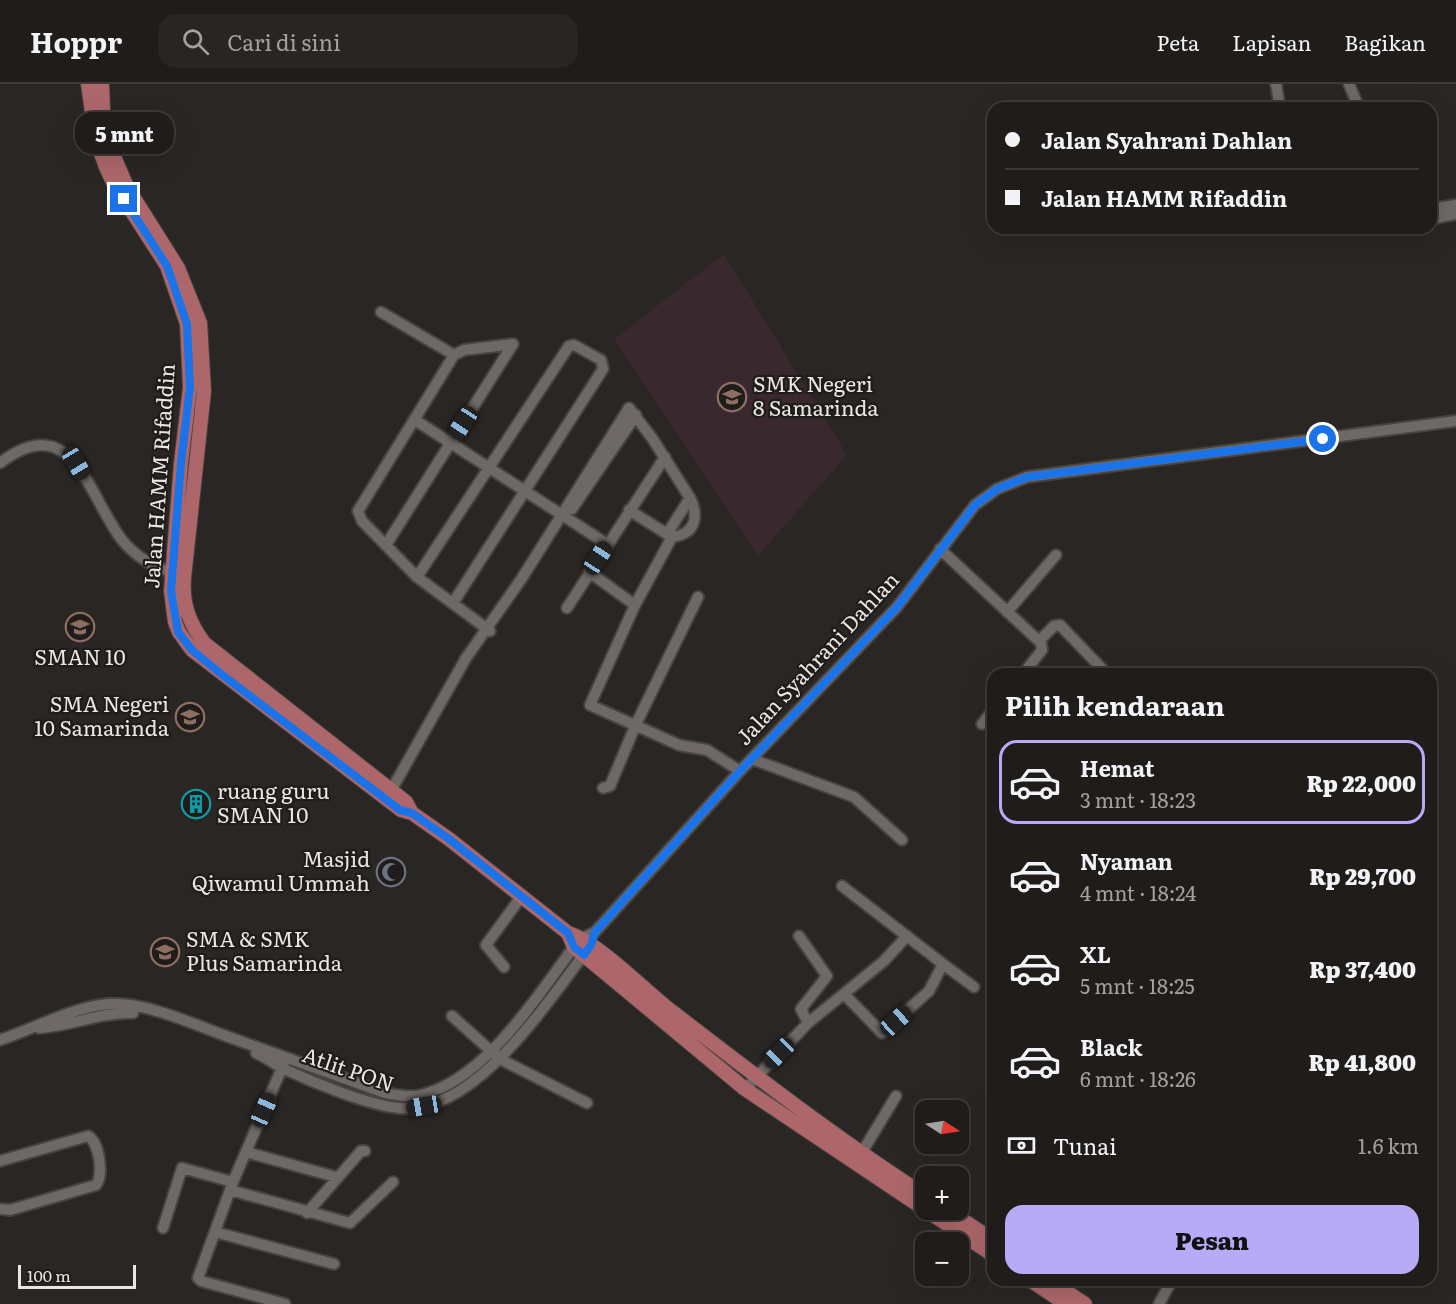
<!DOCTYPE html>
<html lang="id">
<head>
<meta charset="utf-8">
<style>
	:root { --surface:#201c1a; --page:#282523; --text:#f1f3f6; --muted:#a2a1a2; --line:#3d3a39; --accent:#b7abf8 }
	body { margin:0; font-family:Literata,serif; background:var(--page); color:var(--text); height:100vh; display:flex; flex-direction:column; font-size:22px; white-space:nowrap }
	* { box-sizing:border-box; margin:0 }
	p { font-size:20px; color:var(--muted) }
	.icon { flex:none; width:33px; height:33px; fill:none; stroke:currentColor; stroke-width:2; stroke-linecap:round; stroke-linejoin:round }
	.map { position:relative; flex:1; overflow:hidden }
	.panel { position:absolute; left:987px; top:584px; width:450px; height:618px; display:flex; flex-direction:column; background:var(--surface); border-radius:18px; box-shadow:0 6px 24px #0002,0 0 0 2px var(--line) }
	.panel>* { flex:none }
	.guide { position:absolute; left:987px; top:18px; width:450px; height:132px; border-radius:18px; box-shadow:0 6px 24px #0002,0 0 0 2px var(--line); display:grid; align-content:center; height:132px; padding:0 18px; background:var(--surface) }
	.needle { width:39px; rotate:102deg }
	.controls { position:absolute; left:915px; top:1016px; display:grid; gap:12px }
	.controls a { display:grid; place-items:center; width:54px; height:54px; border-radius:12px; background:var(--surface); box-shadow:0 6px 24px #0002,0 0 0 2px var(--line); font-size:30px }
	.scale { position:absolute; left:18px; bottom:15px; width:118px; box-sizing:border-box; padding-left:6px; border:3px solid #e9e6e4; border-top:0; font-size:16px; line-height:21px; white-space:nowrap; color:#e9e6e4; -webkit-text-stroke:4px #201c1a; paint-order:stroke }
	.end { position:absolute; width:27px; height:27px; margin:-14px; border:8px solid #1a73e8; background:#fff; box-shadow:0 0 0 3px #fff }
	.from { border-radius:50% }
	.bubble { position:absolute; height:42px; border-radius:18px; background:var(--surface); box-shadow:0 6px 24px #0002,0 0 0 2px var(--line); font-size:20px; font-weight:800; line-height:42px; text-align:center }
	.car { position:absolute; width:18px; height:36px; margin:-18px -9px; border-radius:8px; box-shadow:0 0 4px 2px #0007; background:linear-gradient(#222 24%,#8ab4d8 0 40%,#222 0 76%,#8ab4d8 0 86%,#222 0) }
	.guide b { display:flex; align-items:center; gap:21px; height:57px; font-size:22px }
	.guide b+b { border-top:2px solid var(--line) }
	.guide i { width:15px; height:15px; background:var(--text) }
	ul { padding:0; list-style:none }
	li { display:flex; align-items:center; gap:18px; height:84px; margin:0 12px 9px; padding:0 6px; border:3px solid transparent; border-radius:18px }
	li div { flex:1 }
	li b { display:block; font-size:22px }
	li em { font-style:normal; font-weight:800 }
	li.current { border-color:var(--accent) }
	li>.icon { width:54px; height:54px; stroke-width:1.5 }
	h2 { padding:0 18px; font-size:27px; line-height:72px }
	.pay { display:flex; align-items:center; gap:15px; height:66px; padding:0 18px; font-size:22px }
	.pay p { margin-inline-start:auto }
	.action { display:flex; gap:12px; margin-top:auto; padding:12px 18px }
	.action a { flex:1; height:69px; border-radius:18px; background:var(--accent); color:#111; font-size:24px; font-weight:800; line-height:69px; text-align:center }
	header { display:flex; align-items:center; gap:36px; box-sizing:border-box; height:84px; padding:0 30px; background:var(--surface); border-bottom:2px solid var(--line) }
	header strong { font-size:28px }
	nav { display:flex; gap:33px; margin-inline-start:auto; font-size:21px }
	.search { width:420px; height:54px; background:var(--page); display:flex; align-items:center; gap:15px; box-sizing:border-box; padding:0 21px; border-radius:18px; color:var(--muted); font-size:22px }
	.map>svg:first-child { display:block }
</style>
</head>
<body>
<header>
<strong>Hoppr</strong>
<div class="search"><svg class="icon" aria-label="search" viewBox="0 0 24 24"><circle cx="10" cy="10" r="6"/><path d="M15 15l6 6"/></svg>Cari di sini</div>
<nav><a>Peta</a><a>Lapisan</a><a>Bagikan</a></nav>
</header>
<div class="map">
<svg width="1456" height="1220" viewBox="0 0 1456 1220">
	<rect width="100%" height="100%" fill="#2a2623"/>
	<path fill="#3a282f" d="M724,170L847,371L758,472L614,255Z"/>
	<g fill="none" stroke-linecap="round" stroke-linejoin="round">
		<g stroke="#464340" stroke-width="14">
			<path id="minor" d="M1276,0L1280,24
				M1349,0L1359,24
				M1431,125L1456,121
				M1431,135L1456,130
				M381,228L454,271
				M415,336L607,460
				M0,379C73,323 88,412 122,456C134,471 154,484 172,488
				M572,425L636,331
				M629,426L667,450
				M672,453C696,450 699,432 690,414
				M386,461L513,260L464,266L454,271L358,427L362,437L417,493L490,547
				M940,465L1041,559L1042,566L1023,590
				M589,488L635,521
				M417,493L569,262L574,261L601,276L603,285L453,519
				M567,524L665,373
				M1007,528L1056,471
				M1039,557L1054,542L1060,541L1107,590
				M982,640L993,626
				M752,675L854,713L902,756
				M603,704L610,702L636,640L698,513
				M388,712L466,574L522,494L629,324L652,354L690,414L667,450L672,453L635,521L590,621L679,661L707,666L740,687
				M842,802L943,880L929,907L882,949L844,910
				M799,852L827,892L801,925L808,939
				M943,880L974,903
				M504,883L486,861L521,813
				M452,932L500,975L587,1019
				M39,944C71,942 101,928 133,929
				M0,956C36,944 70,924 108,920C143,917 193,940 226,952C279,971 332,990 385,1009C397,1011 409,1014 421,1011C486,995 536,913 574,863L582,854L595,848L740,687L897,523L975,421L997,405L1027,393L1456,337
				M256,969C266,973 274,980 284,985C312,998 370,1022 400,1024C475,1031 548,917 588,865
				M284,979L233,1098L198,1194L201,1197L285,1220
				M745,1005L808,939L884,877L907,852
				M246,1068L336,1093
				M861,1070L896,1012
				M0,1077L88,1052C99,1058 104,1091 96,1101L10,1126L0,1125
				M230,1106L350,1139L393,1098
				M307,1129L361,1067H365
				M163,1144L182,1084L233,1098
				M215,1148L334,1180
				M930,1196L933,1191
				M1159,1220L1172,1196"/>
		</g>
		<g stroke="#464340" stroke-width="16">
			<path id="major" d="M88,0L96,56L106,83L113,98L167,182L187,240L190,303L181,379L171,507L175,538L179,548L192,566L401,726L412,729L449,755L568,849C599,859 642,904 670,926C753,990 837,1055 926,1112
				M102,0L103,26L112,68L127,103L178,184L200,239L204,307L184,494C182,520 189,538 204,559L406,718L412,729
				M568,849L574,863L745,1005L993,1171
				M946,1125L993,1156
				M1030,1196L1066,1220
				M1049,1196L1085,1220"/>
		</g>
		<use href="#minor" stroke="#6e6966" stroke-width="10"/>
		<use href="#major" stroke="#ad676b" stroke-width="14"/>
	</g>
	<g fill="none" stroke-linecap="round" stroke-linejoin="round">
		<path stroke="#1a73e8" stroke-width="8" d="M124,115L167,182L187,240L190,303L181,379L171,507L178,548L192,566L225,593L400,726L412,729L449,755L568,849L574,863L584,871L591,861L595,848L740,687L897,523L975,421L997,405L1027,393L1323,355"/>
	</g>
	<defs>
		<g id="school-ring" transform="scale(1.5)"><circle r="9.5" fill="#201c1a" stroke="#8d6e63" stroke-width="1.5"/><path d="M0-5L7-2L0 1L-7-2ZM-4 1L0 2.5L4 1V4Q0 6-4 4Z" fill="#8d6e63"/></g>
		<g id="building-ring" transform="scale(1.5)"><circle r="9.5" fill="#201c1a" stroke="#0f9aa8" stroke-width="1.5"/><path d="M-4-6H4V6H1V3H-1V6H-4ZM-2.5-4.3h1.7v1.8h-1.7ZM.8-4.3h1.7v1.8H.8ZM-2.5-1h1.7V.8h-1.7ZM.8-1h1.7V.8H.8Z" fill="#0f9aa8"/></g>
		<g id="mosque-ring" transform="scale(1.5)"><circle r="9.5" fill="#201c1a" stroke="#6b7280" stroke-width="1.5"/><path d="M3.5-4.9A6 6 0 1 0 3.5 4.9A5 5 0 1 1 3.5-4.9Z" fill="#6b7280"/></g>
	</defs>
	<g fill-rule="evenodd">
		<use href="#school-ring" x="732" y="313"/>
		<use href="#school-ring" x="80" y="543"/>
		<use href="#school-ring" x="190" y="633"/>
		<use href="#building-ring" x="196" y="720"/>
		<use href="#mosque-ring" x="391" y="788"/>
		<use href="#school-ring" x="165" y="868"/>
	</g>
	<g text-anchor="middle" stroke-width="4.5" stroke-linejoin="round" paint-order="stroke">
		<g font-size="21" fill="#e9e6e4" stroke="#201c1a" text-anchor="start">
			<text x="753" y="308">SMK Negeri<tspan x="753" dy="24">8 Samarinda</tspan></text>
			<text x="80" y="581" text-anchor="middle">SMAN 10</text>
			<text x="169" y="628" text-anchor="end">SMA Negeri<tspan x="169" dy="24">10 Samarinda</tspan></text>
			<text x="217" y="715">ruang guru<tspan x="217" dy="24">SMAN 10</tspan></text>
			<text x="370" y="783" text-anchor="end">Masjid<tspan x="370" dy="24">Qiwamul Ummah</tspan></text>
			<text x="186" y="863">SMA &amp; SMK<tspan x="186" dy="24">Plus Samarinda</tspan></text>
		</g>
		<g font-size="21" fill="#e9e6e4" stroke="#201c1a">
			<text transform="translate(160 392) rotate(-86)" y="7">Jalan HAMM Rifaddin</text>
			<text transform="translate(818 575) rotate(-47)" y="7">Jalan Syahrani Dahlan</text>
			<text transform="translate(348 986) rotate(19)" y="7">Atlit PON</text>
		</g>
	</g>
</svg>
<div class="controls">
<a><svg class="needle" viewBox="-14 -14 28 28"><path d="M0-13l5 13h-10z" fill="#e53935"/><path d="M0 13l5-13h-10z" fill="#a2a1a2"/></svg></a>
<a>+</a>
<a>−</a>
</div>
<div class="scale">100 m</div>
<i class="end from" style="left:1323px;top:355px"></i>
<i class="end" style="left:124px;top:115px"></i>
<div class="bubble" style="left:75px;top:28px;width:99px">5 mnt</div>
<i class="car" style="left:463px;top:339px;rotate:213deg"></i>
<i class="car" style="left:76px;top:379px;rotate:149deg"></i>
<i class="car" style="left:598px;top:474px;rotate:33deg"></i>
<i class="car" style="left:896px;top:937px;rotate:48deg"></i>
<i class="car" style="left:779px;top:969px;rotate:225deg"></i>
<i class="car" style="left:424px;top:1022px;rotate:261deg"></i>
<i class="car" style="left:264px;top:1026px;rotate:24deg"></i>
<div class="guide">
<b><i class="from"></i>Jalan Syahrani Dahlan</b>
<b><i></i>Jalan HAMM Rifaddin</b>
</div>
<section class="panel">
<h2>Pilih kendaraan</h2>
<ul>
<li class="current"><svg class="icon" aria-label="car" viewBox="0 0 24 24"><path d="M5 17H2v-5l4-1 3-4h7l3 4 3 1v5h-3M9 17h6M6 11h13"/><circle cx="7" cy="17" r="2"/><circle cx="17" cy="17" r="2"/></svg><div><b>Hemat</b><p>3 mnt · 18:23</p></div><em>Rp 22,000</em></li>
<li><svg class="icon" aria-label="car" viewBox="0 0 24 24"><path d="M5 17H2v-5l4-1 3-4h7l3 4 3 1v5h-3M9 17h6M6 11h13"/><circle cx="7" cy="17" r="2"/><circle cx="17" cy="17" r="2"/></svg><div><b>Nyaman</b><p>4 mnt · 18:24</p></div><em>Rp 29,700</em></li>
<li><svg class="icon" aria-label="car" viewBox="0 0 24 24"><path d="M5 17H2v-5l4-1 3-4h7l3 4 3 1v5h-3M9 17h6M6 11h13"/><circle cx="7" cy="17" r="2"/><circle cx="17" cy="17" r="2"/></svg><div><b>XL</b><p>5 mnt · 18:25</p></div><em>Rp 37,400</em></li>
<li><svg class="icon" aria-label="car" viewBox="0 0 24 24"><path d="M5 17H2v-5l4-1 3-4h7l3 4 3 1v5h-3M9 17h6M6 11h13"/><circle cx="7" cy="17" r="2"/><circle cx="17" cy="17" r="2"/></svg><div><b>Black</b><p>6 mnt · 18:26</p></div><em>Rp 41,800</em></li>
</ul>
<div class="pay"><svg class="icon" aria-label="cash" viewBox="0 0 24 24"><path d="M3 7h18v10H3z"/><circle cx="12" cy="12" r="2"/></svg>Tunai<p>1.6 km</p></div>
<div class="action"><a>Pesan</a></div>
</section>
</div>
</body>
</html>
